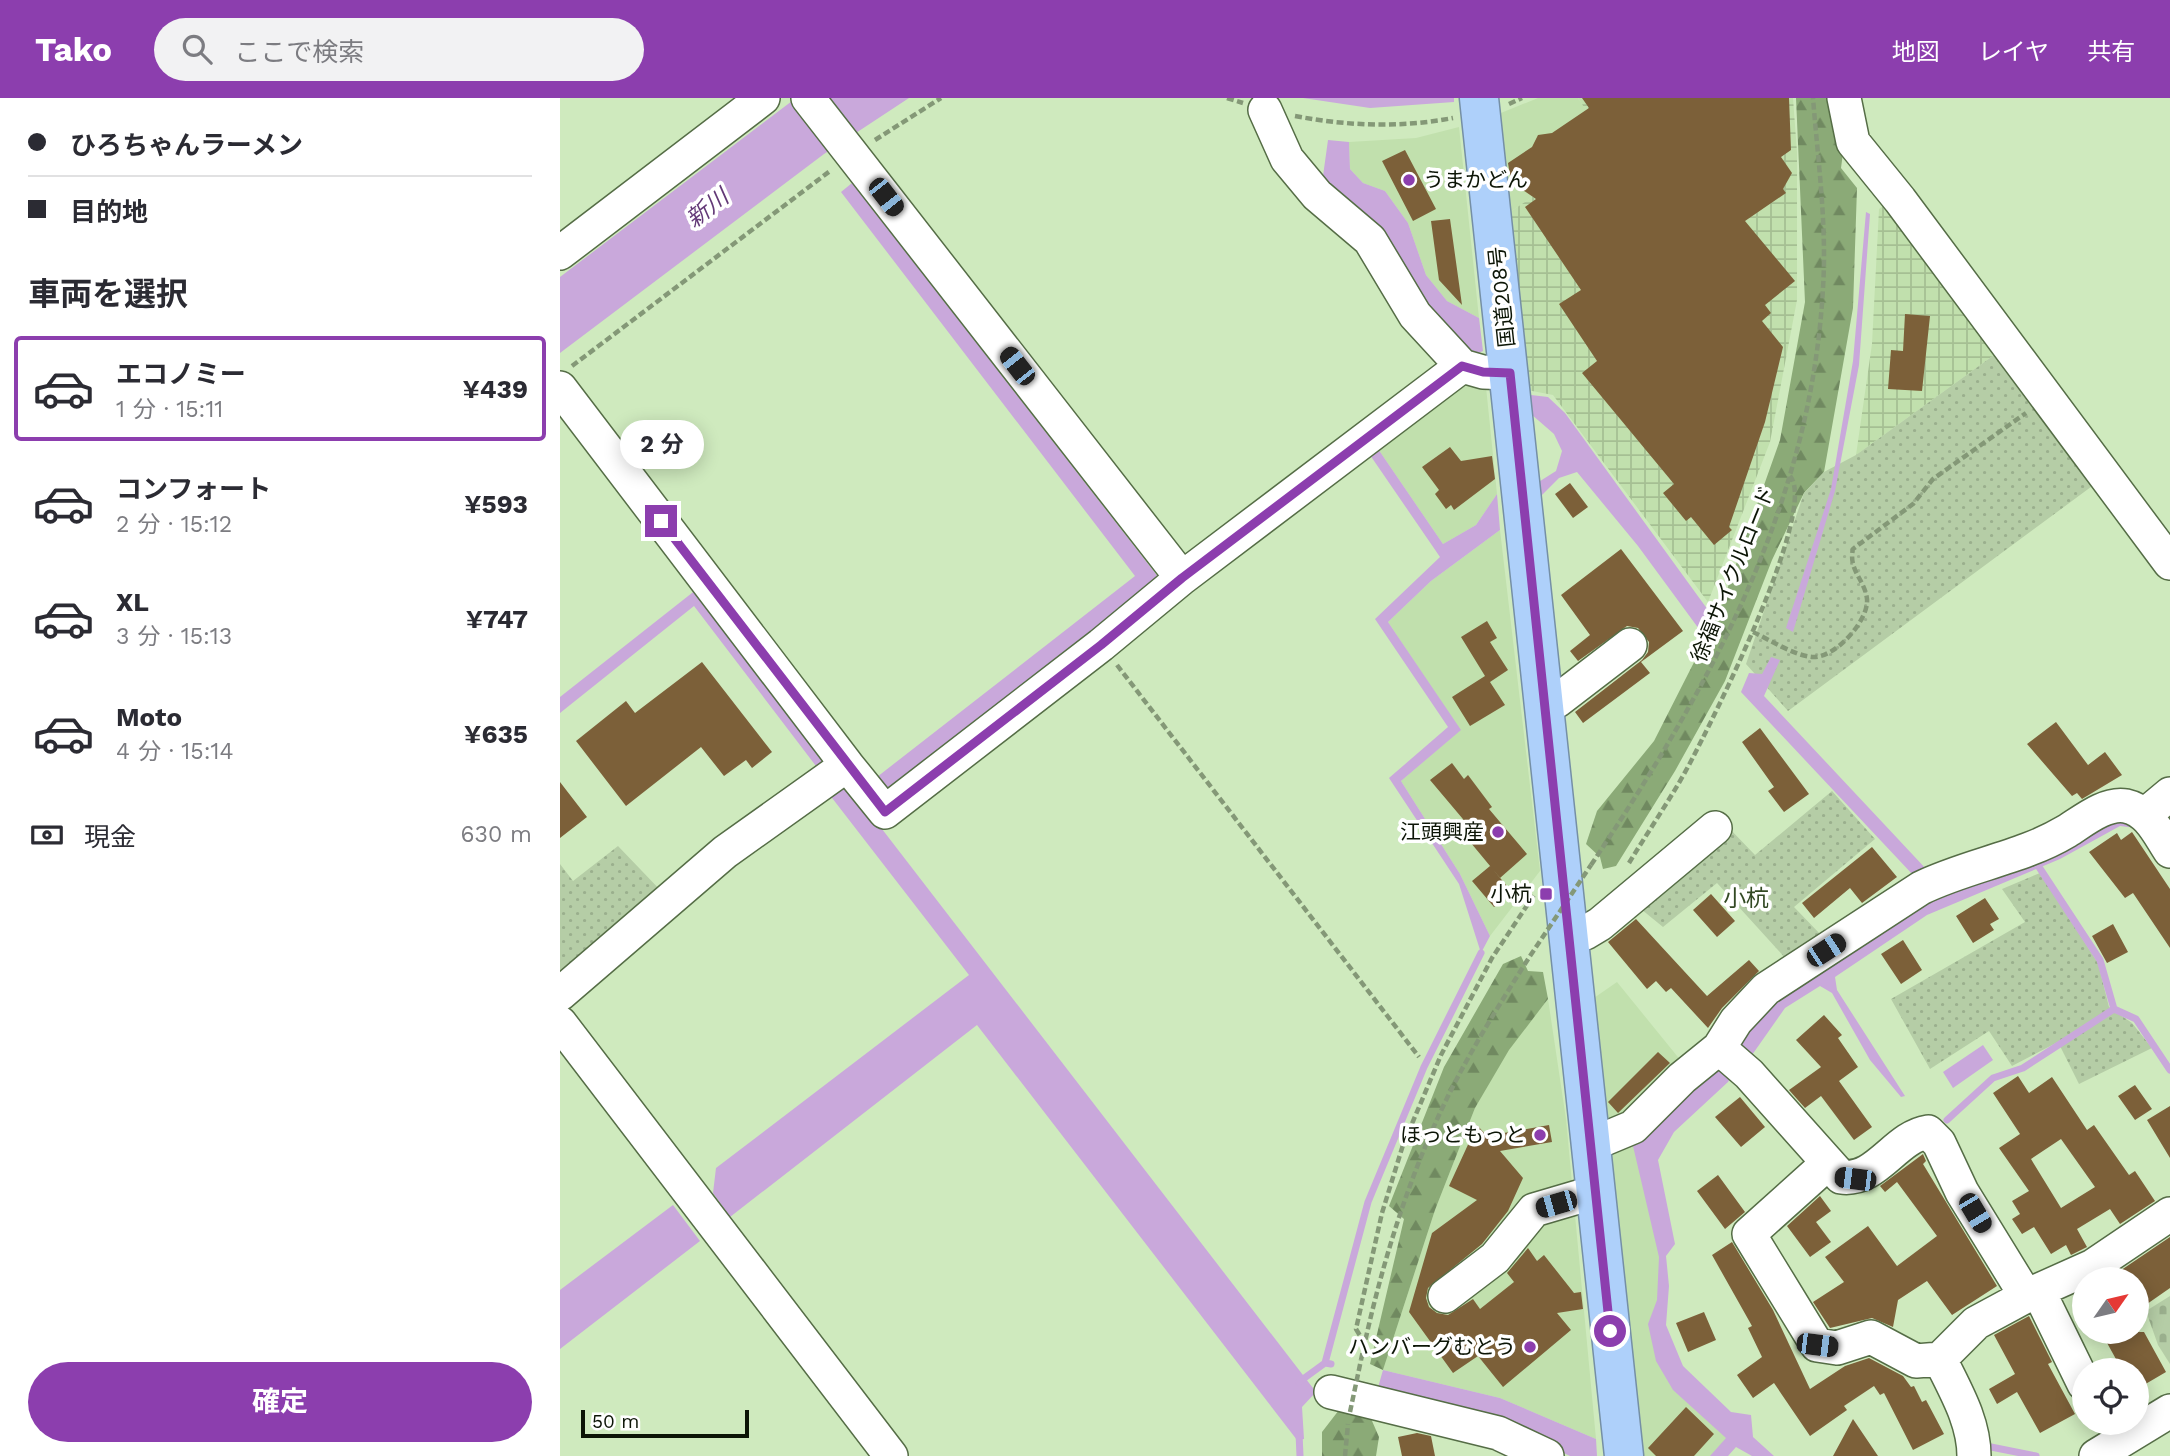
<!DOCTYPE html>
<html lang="ja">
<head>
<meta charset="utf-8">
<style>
	:root { --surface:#fff; --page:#f2f2f3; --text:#2b2b33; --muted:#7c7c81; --line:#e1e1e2; --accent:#8c3eae }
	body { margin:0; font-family:"Work Sans","Noto Sans JP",sans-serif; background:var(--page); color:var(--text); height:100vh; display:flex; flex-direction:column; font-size:26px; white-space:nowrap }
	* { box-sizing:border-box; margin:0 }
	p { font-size:23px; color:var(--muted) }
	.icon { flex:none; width:38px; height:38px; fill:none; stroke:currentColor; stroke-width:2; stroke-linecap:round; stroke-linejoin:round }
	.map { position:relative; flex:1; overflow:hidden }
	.drawer { display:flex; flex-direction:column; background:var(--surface); width:560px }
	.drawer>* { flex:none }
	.banner { display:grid; align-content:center; height:154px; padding:0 28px; background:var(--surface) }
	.needle { width:46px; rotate:56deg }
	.tools { position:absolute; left:1512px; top:1169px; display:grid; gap:14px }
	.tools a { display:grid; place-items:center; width:77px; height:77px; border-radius:50%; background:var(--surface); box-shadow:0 4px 18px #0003; font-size:35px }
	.scale { position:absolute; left:21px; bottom:18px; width:168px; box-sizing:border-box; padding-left:7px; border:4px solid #0c1506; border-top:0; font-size:19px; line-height:24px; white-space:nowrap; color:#0c1506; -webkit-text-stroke:5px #fff; paint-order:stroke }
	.end { position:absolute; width:32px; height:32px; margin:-16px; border:9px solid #8c3eae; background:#fff; box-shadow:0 0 0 4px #fff }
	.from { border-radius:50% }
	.bubble { position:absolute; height:49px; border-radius:24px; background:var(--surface); box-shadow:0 4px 18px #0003; font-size:23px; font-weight:700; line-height:49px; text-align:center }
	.car { position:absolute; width:21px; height:42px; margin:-21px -10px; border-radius:9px; box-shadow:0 0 5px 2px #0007; background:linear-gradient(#222 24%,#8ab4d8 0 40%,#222 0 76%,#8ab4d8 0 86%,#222 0) }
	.banner b { display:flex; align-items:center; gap:24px; height:66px; font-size:26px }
	.banner b+b { border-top:2px solid var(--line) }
	.banner i { width:18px; height:18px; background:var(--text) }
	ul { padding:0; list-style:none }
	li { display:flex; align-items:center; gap:21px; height:105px; margin:0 14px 10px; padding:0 14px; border:4px solid transparent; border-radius:7px }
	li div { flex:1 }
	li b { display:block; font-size:26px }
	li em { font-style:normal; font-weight:700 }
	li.current { border-color:var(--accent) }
	li>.icon { width:63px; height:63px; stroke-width:1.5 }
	h2 { padding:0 28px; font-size:32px; line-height:84px }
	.pay { display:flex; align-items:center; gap:18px; height:77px; padding:0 28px; font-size:26px }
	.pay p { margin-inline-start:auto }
	.cta { display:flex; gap:14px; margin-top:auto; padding:14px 28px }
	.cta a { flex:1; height:80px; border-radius:42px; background:var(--accent); color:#fff; font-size:28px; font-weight:700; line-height:80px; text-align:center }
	header { display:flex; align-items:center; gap:42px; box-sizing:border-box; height:98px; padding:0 35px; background:var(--accent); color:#fff }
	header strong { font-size:33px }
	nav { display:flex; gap:38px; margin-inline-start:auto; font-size:24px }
	.search { width:490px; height:63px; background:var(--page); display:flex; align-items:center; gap:18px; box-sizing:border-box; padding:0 24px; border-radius:38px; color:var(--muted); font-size:26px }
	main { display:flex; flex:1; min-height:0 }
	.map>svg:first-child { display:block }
</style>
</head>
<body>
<header>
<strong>Tako</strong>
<div class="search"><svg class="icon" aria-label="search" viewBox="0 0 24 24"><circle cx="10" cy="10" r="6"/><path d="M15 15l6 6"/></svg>ここで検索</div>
<nav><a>地図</a><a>レイヤ</a><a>共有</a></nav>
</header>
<main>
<section class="drawer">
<div class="banner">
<b><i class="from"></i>ひろちゃんラーメン</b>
<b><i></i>目的地</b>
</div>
<h2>車両を選択</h2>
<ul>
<li class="current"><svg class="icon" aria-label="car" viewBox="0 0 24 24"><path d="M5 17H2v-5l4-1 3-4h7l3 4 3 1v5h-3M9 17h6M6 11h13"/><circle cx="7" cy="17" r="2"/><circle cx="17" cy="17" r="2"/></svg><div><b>エコノミー</b><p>1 分 · 15:11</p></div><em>¥439</em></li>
<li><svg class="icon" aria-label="car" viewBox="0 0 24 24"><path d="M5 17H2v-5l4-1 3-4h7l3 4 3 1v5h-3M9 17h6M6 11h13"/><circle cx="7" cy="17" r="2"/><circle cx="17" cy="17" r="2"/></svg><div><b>コンフォート</b><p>2 分 · 15:12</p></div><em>¥593</em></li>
<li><svg class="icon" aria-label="car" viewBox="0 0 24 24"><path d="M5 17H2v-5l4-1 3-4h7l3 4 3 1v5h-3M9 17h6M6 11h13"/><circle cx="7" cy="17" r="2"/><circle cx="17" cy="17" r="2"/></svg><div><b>XL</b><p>3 分 · 15:13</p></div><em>¥747</em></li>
<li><svg class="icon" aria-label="car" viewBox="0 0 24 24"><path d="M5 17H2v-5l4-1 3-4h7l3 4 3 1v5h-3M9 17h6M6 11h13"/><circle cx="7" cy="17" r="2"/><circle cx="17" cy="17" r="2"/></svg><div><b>Moto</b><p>4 分 · 15:14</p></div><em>¥635</em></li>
</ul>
<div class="pay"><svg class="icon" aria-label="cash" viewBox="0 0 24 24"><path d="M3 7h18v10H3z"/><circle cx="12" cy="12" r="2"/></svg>現金<p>630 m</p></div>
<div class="cta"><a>確定</a></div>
</section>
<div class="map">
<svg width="1610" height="1358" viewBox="0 0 1610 1358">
	<defs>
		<pattern id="industrial-grid" width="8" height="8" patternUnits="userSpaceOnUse" patternTransform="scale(1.75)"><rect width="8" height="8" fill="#c1e0ad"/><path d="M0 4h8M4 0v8" fill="none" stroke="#a5bf93"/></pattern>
		<pattern id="forest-firs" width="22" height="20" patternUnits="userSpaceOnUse" patternTransform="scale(1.75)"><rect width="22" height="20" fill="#8baa77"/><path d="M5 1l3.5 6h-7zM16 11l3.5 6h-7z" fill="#708960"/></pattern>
		<pattern id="cemetery-stones" width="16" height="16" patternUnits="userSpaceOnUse" patternTransform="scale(1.75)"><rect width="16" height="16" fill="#b5cda6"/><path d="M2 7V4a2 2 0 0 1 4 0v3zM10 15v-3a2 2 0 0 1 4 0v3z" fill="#9aaf8d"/></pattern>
		<pattern id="park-dots" width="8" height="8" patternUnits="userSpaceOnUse" patternTransform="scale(1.75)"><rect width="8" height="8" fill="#b5cda6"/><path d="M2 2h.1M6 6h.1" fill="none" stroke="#9aaf8d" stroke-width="1.8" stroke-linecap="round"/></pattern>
	</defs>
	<rect width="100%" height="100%" fill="#cfeabe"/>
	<path fill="#c1e0ad" d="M978,0H1018L1050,47L947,116L936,17Z
		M899,29L908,115L919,220L887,203L866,177L848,125L825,93L803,85L790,71L789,44L856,40Z
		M903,279L926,289L937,396L916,427L883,446L814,345Z
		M940,432L980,773L930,838L900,776L841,683L900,632L828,524L871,483Z
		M1057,884L1126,969L1078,1018L1105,1144L1096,1235L1177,1335L1156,1358H1078L1031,902Z
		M988,901L1006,1021L1036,1341L940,1300L823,1272L875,1112L915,1010L949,951Z"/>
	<path fill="url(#industrial-grid)" d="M1018,0H1233L1237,54V202L1210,344L1148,504L993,297L967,292L947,116L1049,47Z
		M1330,103L1441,252L1296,357L1312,246L1319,111Z"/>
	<path fill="url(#forest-firs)" d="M1236,0H1274L1283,55L1281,70L1297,90L1293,210L1264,374L1244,395L1212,462L1165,583L1115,673L1056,768L1043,771L1040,759L1026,746L1037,713L1094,643L1158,517L1220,342L1245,204Z
		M961,858L968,873L983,874L988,901L949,952L915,1010L875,1112L823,1272L810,1266L844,1121L829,1108L884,969L943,866Z
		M779,1312L809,1316L819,1339L816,1358H762V1334Z"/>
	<path fill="url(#cemetery-stones)" d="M1610,1198V1266L1598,1247L1586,1213Z"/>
	<path fill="url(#park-dots)" d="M1441,252L1539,383L1228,613L1186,566L1244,395L1264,374L1296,357Z
		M1272,693L1315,741L1234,809L1262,838L1227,862L1157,785L1103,829L1076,807L1169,730L1195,757Z
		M58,748L104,796L0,888V766L13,783Z
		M1480,775L1538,865L1549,909L1572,925L1592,950L1519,986L1498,944L1452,968L1429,933L1370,971L1331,901L1465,824L1442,791Z"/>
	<path fill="#c9a8db" d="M349,0L264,56L0,255V179L236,0Z
		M743,0H894V4L810,10Z
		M768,42L789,44L790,71L803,85L825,93L848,125L866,177L887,203L919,220L923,253L916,256L890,238L763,78Z
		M292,85L599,480L327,693L317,679L575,478L281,94Z
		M1306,114L1310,116L1299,267L1275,393L1233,534L1226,530L1271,391L1293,263Z
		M971,297L988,299L1005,315L1148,512L1139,531L1078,448L1017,374L999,380L977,402V385L996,373L1002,353L994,336L971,316Z
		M814,345L883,446L916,427L937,396L940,432L871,483L828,524L901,632L841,683L900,776L930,838L921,855L899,786L829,680L888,629L815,521L880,459L810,357Z
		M137,491L270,660L259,672L134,508L0,615V599Z
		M1211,559L1220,562L1204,598L1368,773L1354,778L1181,594L1189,575L1202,576Z
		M285,683L756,1294L742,1309L744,1341L737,1342L417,927L170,1119L153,1095L156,1070L409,877L269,696Z
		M1568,723L1581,727L1610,773L1577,730L1560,728L1500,761L1367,817L1275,879L1277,892L1345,998L1341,999L1310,962L1272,895L1260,888L1225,910L1192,957L1181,962L1168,984L1114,1034L1098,1062L1115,1146L1106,1158L1109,1188L1106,1227L1123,1268L1171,1314L1191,1317L1193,1339L1214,1358H1192L1176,1349L1168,1358H1150L1166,1340L1113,1292L1096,1263L1088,1226L1097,1202L1099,1159L1073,1048L1135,986L1165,964L1178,937L1200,912L1228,890L1372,800L1481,760L1549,724Z
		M1423,947L1433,962L1393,990L1383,974Z
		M113,1107L140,1143L0,1251V1192Z
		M823,1272L940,1300L1036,1341L1037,1358H1010L960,1334L817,1293Z"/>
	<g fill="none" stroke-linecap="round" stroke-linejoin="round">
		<path stroke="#c9a8db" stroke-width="7" d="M1479,769L1540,862L1554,911L1576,921L1610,972
			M1387,1022L1433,980L1463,970L1554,911
			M765,1265L808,1104L864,969L921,855
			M739,1284L765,1265L771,1266
			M739,1335L740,1358
			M1431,1349L1476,1358"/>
	</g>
	<path fill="#7c6039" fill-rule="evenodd" d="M1022,0H1229L1231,52L1221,59L1232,75L1223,91L1226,95L1185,123L1235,183L1205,207L1211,215L1202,223L1223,249L1205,324L1169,429L1172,432L1154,447L1131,419L1126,423L1103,395L1114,386L1022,275L1037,263L999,206L1021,192L965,109L976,101L951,84L948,65L972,49L978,37L992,35L1029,10Z
		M845,52L876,111L853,123L822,63Z
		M890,121L902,207L879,182L871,123Z
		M1345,216L1370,218L1362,293L1328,291L1331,252L1343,253Z
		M890,349L901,363L932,358L935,381L894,412L891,407L886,411L875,396L879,392L862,369Z
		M1010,385L1028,409L1013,420L995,396Z
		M1061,451L1123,533L1081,564L1090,575L1023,625L1015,614L1082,562L1088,554L1089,544L1078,530L1067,528L1018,563L1010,553L1030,537L1001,497Z
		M927,523L937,540L930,544L948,572L930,584L945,607L910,628L892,599L925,578L901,539Z
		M142,564L212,654L192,670L186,662L164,678L141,649L66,708L16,643L66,603L75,615Z
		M1496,624L1528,667L1545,654L1562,677L1522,701L1517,695L1512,698L1467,646Z
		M1200,630L1249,696L1224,714L1208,693L1214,689L1182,644Z
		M892,665L904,681L908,677L932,709L929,711L967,756L940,780L906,739L913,733L870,682Z
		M0,684L27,719L0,740Z
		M1572,734L1610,791V850L1573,795L1565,800L1529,754L1557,735L1561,742Z
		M1312,749L1337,779L1302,805L1290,790L1254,820L1242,805Z
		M930,768L952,794L934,809L912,783Z
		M1151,796L1175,823L1157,839L1133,812Z
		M1425,800L1439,821L1430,826L1434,832L1413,845L1396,818Z
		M1076,821L1147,898L1189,862L1199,873L1162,910L1148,930L1111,890L1106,894L1096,883L1087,891L1048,844Z
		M1553,826L1568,854L1547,865L1532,838Z
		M1343,842L1362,872L1341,886L1321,856Z
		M1264,917L1282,937L1278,940L1298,969L1279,983L1312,1029L1294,1042L1261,998L1245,1010L1229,992L1261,969L1236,942Z
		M1098,954L1110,965L1058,1015L1048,1004Z
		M1458,978L1469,995L1492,979L1527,1032L1534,1027L1569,1077L1575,1073L1595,1103L1560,1126L1550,1111L1517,1131L1527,1149L1511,1157L1506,1147L1491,1156L1474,1129L1462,1136L1452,1121L1460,1116L1452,1103L1469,1093L1439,1050L1460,1036L1433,995ZM1501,1041L1535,1089L1501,1110L1471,1061Z
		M1575,987L1592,1011L1575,1022L1558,998Z
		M1180,999L1205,1029L1181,1049L1155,1019Z
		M1610,1008V1060L1587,1022Z
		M917,1027L927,1038L989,1027L992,1044L940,1053L963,1080L948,1113L922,1146L868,1190L866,1200L869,1209L877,1215L888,1217L913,1201L920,1211L954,1184L947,1175L968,1150L977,1163L984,1157L1014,1195L1021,1194L1023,1211L997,1215L1011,1232L943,1289L918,1258L893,1275L849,1214L872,1135L917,1102L889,1088Z
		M1363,1056L1366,1063L1363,1066L1437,1188L1392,1217L1367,1183L1338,1202L1333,1229L1312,1220L1270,1230L1253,1204L1284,1184L1265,1159L1308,1128L1337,1168L1377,1138L1337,1084L1325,1094L1320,1088Z
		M1158,1077L1185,1114L1165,1131L1137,1093Z
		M1260,1098L1271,1113L1256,1124L1271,1144L1250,1159L1227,1128Z
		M1610,1139V1190L1577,1213V1181H1548Z
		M1172,1144L1213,1212L1250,1291L1285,1268L1309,1260L1343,1278L1351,1289L1354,1288L1362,1304L1366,1302L1384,1336L1353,1352L1324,1295L1320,1297L1314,1288L1284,1308L1287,1312L1250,1338L1214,1285L1193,1300L1177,1277L1202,1259L1188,1230L1192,1228L1152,1157Z
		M1144,1214L1156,1242L1128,1254L1116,1225Z
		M1469,1218L1492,1264L1488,1266L1515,1316L1480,1335L1457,1294L1437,1306L1429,1291L1455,1276L1434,1237Z
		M1541,1234H1584L1606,1274L1577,1291V1272H1562Z
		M1126,1309L1154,1336L1134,1358H1096L1088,1350Z
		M1293,1321L1318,1358H1273Z
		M857,1335L871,1338L875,1358H842L838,1339Z"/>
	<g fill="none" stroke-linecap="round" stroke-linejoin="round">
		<g stroke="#556d46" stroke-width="36">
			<path id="minor" d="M248,0L622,480L902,268L923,274L950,275
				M1284,0L1293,44L1340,102L1610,465
				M705,12L727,61L757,97L810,142L855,217L902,268
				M0,155L203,0
				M0,290L287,667
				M984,606L997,603L1070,547
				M1586,716L1610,696
				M1008,837L1025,835L1040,826L1155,730
				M0,896L165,754L287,667L325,714L541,547L622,480
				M0,925L331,1358
				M1159,950L1189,976L1281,1079C1317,1084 1335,1039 1368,1034L1379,1045L1402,1094L1466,1198
				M1030,1047L1073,1029L1122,980L1159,950L1176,923L1206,891L1361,790C1408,767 1462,760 1507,733C1523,723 1546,704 1566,708C1589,713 1598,735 1610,753
				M1268,1065L1189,1136L1257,1247L1277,1250L1311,1239L1356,1263L1380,1261
				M1479,1194L1524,1286
				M885,1198L935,1160L974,1112L1035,1094
				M771,1294L938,1335L987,1358
				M1414,1358C1414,1323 1395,1292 1380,1261L1416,1225L1466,1198L1533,1168L1610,1116
				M1536,1358L1610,1313"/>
		</g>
		<g stroke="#758fa5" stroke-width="41">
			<path id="highway" d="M919,0L1064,1358"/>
		</g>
		<path stroke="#849877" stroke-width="4.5" stroke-dasharray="7 3.5" stroke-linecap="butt" d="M667,0L683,5
			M949,6L962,0
			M735,18C788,28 840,30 893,20
			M315,42L381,0
			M12,268L270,73
			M1193,534C1210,542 1233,557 1252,559C1274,561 1309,523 1307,501C1305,482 1288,472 1293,451L1353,406L1373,381L1466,315
			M557,567L859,959
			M1069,765C1089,732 1112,699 1130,665C1152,623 1259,411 1230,378
			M1031,767C1149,590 1251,408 1263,190C1267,127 1258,63 1253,0
			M805,1246L796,1231L822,1115L843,1047L881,957L932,860L974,797
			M801,1262C822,1163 853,1062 901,973C922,934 946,896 970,858
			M785,1358L788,1326"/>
		<use href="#minor" stroke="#fff" stroke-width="33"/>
		<use href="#highway" stroke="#aed0fa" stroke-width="38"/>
		<path stroke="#849877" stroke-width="4.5" stroke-dasharray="7 3.5" stroke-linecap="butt" d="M970,858L1031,767
			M790,1314L801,1262"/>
	</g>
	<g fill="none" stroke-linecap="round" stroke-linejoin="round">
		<path stroke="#8c3eae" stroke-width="9" d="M101,423L325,714L541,547L622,480L902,268L923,274L950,275L1050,1233"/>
	</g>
	<g fill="#8c3eae" stroke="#fff" stroke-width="2.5">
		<circle cx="849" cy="82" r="7"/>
		<circle cx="938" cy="734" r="7"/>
		<rect x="979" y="789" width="14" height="14" rx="3.5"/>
		<circle cx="980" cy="1037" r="7"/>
		<circle cx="970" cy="1249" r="7"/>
	</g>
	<g text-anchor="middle" stroke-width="7" stroke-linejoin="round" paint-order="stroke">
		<g font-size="21" fill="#0c1506" stroke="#fff" text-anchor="end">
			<text x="863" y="89" text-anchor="start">うまかどん</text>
			<text x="924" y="741">江頭興産</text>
			<text x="972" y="803">小杭</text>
			<text x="966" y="1044">ほっともっと</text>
			<text x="956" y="1256">ハンバーグむとう</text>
		</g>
		<g font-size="21" fill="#0c1506" stroke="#fff">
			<text transform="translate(942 199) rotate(-96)" y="7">国道208号</text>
			<text transform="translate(1173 476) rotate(-68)" y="7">徐福サイクルロード</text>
		</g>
		<g font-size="23" font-style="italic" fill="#633977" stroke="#fff">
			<text transform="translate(147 110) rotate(-38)" y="8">新川</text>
		</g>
		<g font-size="23" fill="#334a24" stroke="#fff">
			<text x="1186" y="808">小杭</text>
		</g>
	</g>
</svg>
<div class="tools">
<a><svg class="needle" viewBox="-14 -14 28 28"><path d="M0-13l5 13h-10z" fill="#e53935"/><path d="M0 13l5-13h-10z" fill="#7c7c81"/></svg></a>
<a><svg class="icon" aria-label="locate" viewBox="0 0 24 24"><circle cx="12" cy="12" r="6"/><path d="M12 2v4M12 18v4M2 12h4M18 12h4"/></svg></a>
</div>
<div class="scale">50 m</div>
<i class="end from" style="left:1050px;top:1233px"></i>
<i class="end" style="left:101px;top:423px"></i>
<div class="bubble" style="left:60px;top:322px;width:84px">2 分</div>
<i class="car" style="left:326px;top:99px;rotate:142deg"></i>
<i class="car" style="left:457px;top:268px;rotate:322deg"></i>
<i class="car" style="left:1266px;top:852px;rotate:57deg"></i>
<i class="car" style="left:1295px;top:1081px;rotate:277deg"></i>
<i class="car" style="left:996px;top:1106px;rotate:254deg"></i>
<i class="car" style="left:1415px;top:1115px;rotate:149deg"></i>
<i class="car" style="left:1257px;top:1247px;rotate:97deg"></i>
</div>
</main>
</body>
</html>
